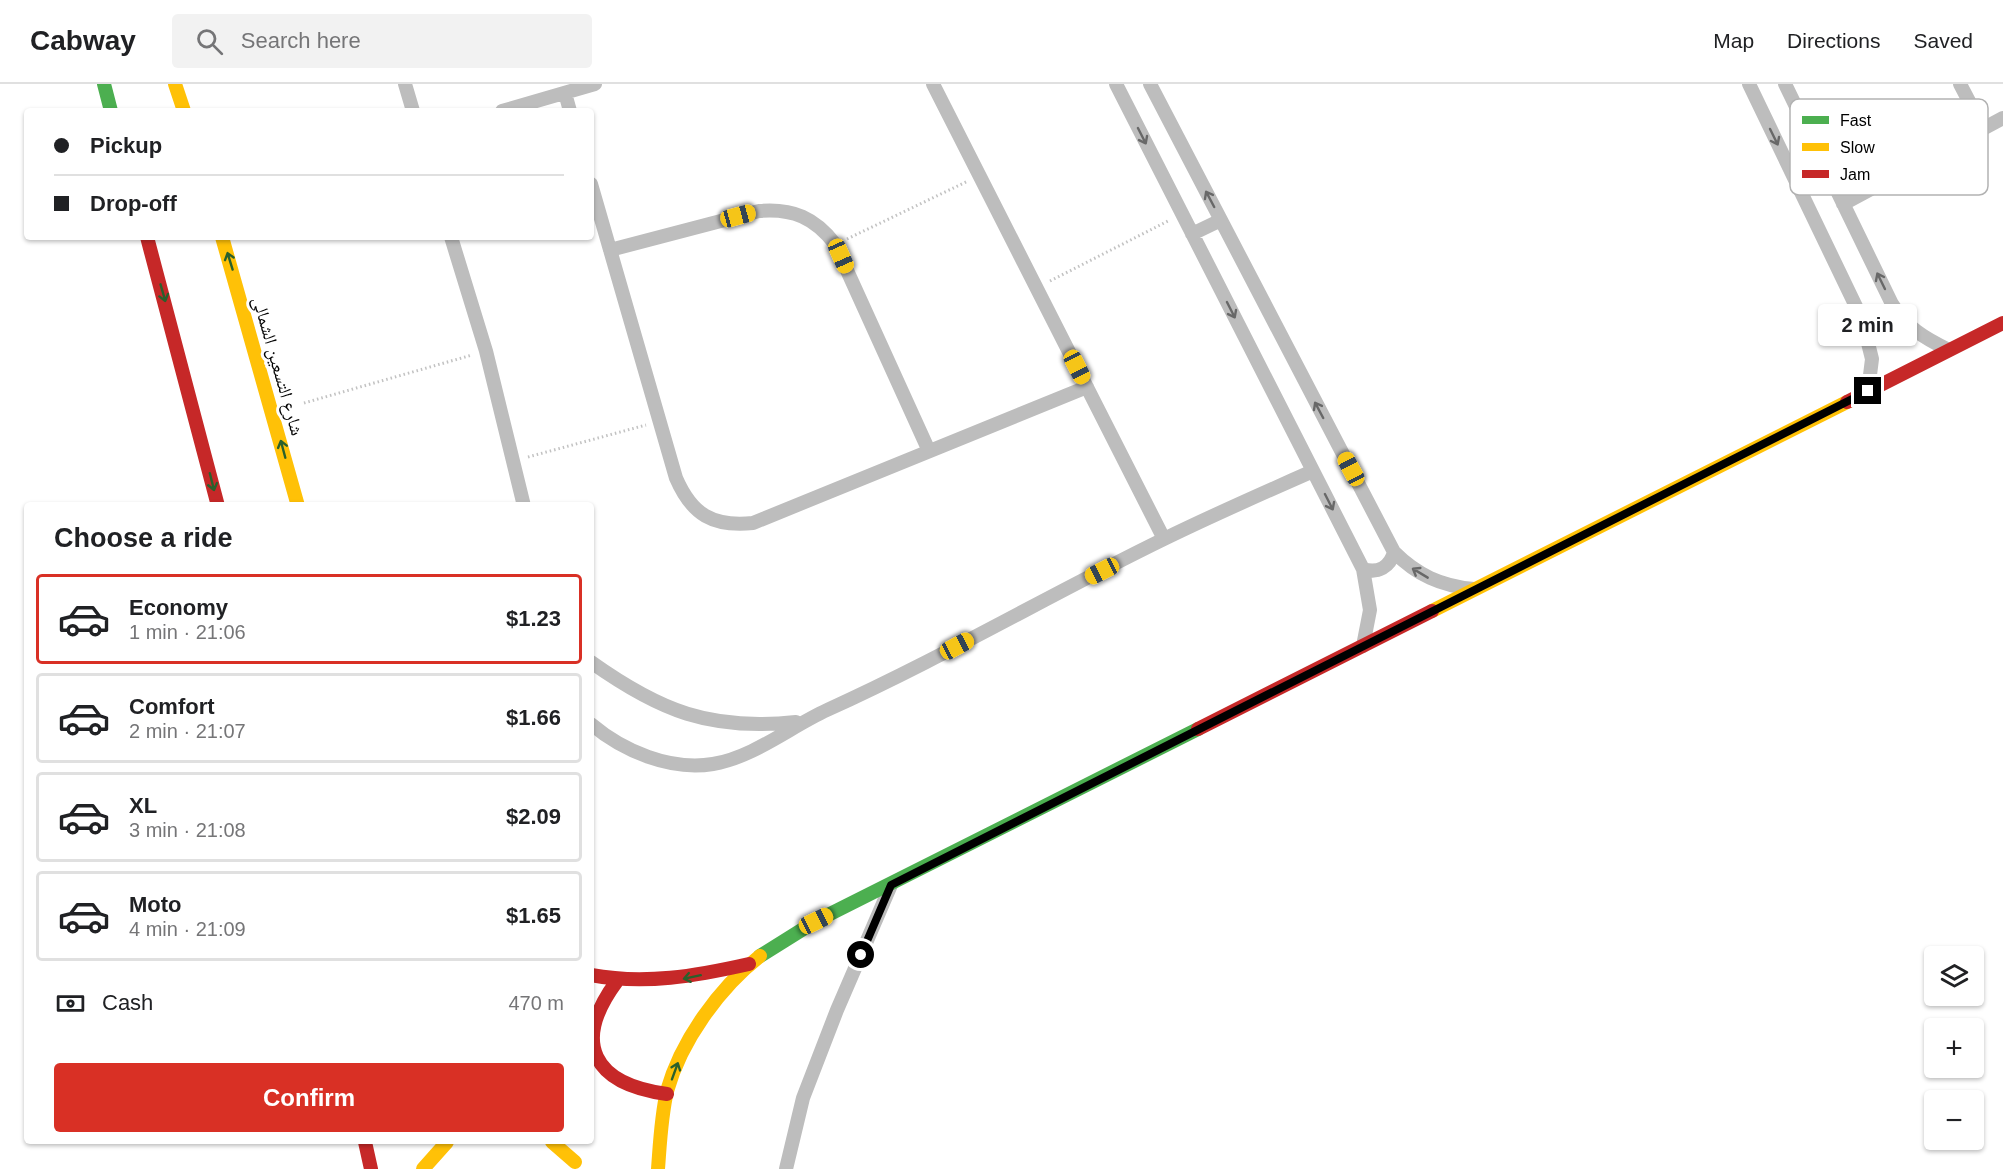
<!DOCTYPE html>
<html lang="en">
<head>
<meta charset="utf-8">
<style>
	:root { --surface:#fff; --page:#f2f2f2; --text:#202124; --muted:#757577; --line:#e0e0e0; --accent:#d93025 }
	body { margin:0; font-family:Arial,"Noto Naskh Arabic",sans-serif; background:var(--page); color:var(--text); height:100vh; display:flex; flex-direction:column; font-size:22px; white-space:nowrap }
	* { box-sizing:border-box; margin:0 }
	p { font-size:20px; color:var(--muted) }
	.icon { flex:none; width:33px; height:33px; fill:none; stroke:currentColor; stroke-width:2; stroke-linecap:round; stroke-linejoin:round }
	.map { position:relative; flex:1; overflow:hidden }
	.sheet { position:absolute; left:24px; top:418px; width:570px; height:642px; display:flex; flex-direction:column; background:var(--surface); border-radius:6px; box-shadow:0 2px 4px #0004 }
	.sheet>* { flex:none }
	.hud { position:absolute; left:24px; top:24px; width:570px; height:132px; border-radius:6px; box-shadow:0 2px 4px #0004; display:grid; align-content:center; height:132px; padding:0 30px; background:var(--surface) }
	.controls { position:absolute; left:1924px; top:862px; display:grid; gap:12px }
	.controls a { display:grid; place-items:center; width:60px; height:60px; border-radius:6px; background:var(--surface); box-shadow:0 2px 4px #0004; font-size:30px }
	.end { position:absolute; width:27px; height:27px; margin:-14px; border:8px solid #000; background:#fff; box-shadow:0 0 0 3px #fff }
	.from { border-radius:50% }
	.bubble { position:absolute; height:42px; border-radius:6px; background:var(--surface); box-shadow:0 2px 4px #0004; font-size:20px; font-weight:700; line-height:42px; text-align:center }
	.car { position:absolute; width:18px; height:36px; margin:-18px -9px; border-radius:8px; box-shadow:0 0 4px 2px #0007; background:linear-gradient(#f5c518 24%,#345 0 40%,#f5c518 0 76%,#345 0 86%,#f5c518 0) }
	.hud b { display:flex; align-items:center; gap:21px; height:57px; font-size:22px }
	.hud b+b { border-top:2px solid var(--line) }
	.hud i { width:15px; height:15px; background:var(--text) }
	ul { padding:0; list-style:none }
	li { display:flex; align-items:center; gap:18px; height:90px; margin:0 12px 9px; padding:0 18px; border:3px solid var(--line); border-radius:6px }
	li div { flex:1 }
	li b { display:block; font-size:22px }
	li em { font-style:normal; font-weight:700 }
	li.active { border-color:var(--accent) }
	li>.icon { width:54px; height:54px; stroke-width:1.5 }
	h2 { padding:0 30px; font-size:27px; line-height:72px }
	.pay { display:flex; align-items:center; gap:15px; height:66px; padding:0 30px; font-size:22px }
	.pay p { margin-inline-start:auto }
	.cta { display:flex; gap:12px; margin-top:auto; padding:12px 30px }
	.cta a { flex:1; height:69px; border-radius:6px; background:var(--accent); color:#fff; font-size:24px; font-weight:700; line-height:69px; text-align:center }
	header { display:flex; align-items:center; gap:36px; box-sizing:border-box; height:84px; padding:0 30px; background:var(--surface); border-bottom:2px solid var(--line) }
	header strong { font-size:28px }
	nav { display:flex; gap:33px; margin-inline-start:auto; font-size:21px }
	.search { width:420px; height:54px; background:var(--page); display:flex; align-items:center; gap:15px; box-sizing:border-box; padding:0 21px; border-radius:6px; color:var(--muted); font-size:22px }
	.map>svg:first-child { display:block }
</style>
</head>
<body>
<header>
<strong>Cabway</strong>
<div class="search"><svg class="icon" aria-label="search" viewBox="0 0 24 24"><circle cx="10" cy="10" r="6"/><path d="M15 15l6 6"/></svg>Search here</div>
<nav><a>Map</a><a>Directions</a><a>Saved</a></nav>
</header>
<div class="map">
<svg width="2003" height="1085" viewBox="0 0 2003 1085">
	<rect width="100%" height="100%" fill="#fff"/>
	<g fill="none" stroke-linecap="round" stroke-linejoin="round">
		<path stroke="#c2c2c2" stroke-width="3" stroke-dasharray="1.5 3" stroke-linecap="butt" d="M847,155L968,97
			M1050,197L1170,136
			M304,319L472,271
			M528,373L646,341"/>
		<path stroke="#bdbdbd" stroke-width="14" d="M405,0L413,27
			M933,0L1164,455
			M1116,0L1363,485L1370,526L1363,562
			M1150,0L1394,468C1417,491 1441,502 1474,505
			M1749,0L1862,235L1872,275L1868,307
			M1785,0L1892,220C1906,243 1924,254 1949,266
			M1960,0L1983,44
			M565,9L570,27
			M502,27L595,0
			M591,100L676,394C692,431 713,443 753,439L1087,303
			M1843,120L2003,34
			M1192,150L1221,136
			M451,153L486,267L524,422
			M610,166L759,127C793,124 815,134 835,160L929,367
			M1363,485C1378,490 1390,483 1394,468
			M591,578C660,627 710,647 796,638
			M591,640C623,667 670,687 713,680C754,673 790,643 827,626C942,574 1051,510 1164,455C1213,431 1263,409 1313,387
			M786,1085L803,1014L837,926L891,801"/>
		<path stroke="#4caf50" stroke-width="14" d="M104,0L111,27
			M760,872L816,837L1198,645"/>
		<path stroke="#ffc107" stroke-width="14" d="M175,0L184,27
			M222,153L298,422
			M1432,527L1847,318
			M552,1058L575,1078
			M423,1085L447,1058
			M658,1085C660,1059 661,1033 667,1007C681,957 719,904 760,872"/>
		<path stroke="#c62828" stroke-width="14" d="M147,153L218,422
			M1847,318L2003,239
			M1198,645L1432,527
			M591,891C645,901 696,892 749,880
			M617,897C571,959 593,1000 667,1010
			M365,1058L371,1085"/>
	</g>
	<defs><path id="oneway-shaft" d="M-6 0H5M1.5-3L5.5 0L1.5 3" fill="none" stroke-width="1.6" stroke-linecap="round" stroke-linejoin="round" transform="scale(1.5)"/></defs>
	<g stroke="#686868">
		<use href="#oneway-shaft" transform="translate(1142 52) rotate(63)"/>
		<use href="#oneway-shaft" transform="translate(1774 53) rotate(64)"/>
		<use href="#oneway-shaft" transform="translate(1210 115) rotate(-118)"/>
		<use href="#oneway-shaft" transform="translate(1881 197) rotate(-116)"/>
		<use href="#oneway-shaft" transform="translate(1231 226) rotate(63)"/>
		<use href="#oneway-shaft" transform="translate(1319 326) rotate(-118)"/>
		<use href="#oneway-shaft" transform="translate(1329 418) rotate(63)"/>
		<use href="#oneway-shaft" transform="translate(1420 489) rotate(-149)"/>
	</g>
	<g stroke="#2a602c">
		<use href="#oneway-shaft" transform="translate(230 177) rotate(-107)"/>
		<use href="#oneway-shaft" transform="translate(163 209) rotate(74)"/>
		<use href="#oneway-shaft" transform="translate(283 365) rotate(-105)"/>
		<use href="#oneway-shaft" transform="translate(212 398) rotate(76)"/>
		<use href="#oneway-shaft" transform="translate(692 893) rotate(168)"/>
		<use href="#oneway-shaft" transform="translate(675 987) rotate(-70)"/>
	</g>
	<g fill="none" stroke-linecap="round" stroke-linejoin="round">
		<path stroke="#000" stroke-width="8" d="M861,871L891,801L1868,307"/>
	</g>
	<g text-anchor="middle" stroke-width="6" stroke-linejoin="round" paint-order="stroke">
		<g font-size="18" fill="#000" stroke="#fff">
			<text transform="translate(278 282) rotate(74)" y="6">شارع التسعين الشمالى</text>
		</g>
	</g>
	<rect x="1790" y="15" width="198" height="96" rx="9" fill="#fff" stroke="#b2b2b2" stroke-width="1.5"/>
	<rect x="1802" y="32" width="27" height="8" fill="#4caf50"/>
	<rect x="1802" y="59" width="27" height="8" fill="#ffc107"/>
	<rect x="1802" y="86" width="27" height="8" fill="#c62828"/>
	<g font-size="16" fill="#000">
		<text x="1840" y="42">Fast</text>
		<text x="1840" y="69">Slow</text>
		<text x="1840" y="96">Jam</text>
	</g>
</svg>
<div class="controls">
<a><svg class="icon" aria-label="layers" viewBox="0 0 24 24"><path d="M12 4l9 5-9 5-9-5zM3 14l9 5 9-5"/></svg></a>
<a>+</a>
<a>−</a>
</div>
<i class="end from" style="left:861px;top:871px"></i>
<i class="end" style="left:1868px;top:307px"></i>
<div class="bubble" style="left:1818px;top:220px;width:99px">2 min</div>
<i class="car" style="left:738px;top:132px;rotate:75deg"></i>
<i class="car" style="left:841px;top:172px;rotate:156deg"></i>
<i class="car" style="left:1077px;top:283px;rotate:153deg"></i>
<i class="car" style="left:1351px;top:385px;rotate:332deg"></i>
<i class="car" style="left:1102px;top:487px;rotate:243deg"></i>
<i class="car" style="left:957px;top:562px;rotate:62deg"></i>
<i class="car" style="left:816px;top:837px;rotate:64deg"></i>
<div class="hud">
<b><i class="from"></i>Pickup</b>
<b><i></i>Drop-off</b>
</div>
<section class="sheet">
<h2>Choose a ride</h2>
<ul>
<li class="active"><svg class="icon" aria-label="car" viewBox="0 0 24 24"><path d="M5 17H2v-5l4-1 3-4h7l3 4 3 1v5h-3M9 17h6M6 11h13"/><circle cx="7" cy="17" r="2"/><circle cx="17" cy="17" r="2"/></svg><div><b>Economy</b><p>1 min · 21:06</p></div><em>$1.23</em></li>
<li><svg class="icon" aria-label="car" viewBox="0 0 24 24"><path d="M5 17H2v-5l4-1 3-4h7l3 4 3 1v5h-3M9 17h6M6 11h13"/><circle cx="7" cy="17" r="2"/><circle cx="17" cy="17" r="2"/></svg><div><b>Comfort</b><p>2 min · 21:07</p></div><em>$1.66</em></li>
<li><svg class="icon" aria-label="car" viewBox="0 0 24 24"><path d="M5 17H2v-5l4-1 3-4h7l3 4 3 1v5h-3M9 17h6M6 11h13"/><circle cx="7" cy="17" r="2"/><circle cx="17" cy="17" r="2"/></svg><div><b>XL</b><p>3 min · 21:08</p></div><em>$2.09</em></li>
<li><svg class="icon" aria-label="car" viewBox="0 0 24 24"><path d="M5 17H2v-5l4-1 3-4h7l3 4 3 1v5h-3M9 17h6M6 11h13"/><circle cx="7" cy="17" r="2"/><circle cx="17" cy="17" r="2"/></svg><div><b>Moto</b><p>4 min · 21:09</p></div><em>$1.65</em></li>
</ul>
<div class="pay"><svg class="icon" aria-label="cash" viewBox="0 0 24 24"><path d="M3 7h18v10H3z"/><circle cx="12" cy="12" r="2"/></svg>Cash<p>470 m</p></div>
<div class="cta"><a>Confirm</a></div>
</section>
</div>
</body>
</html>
